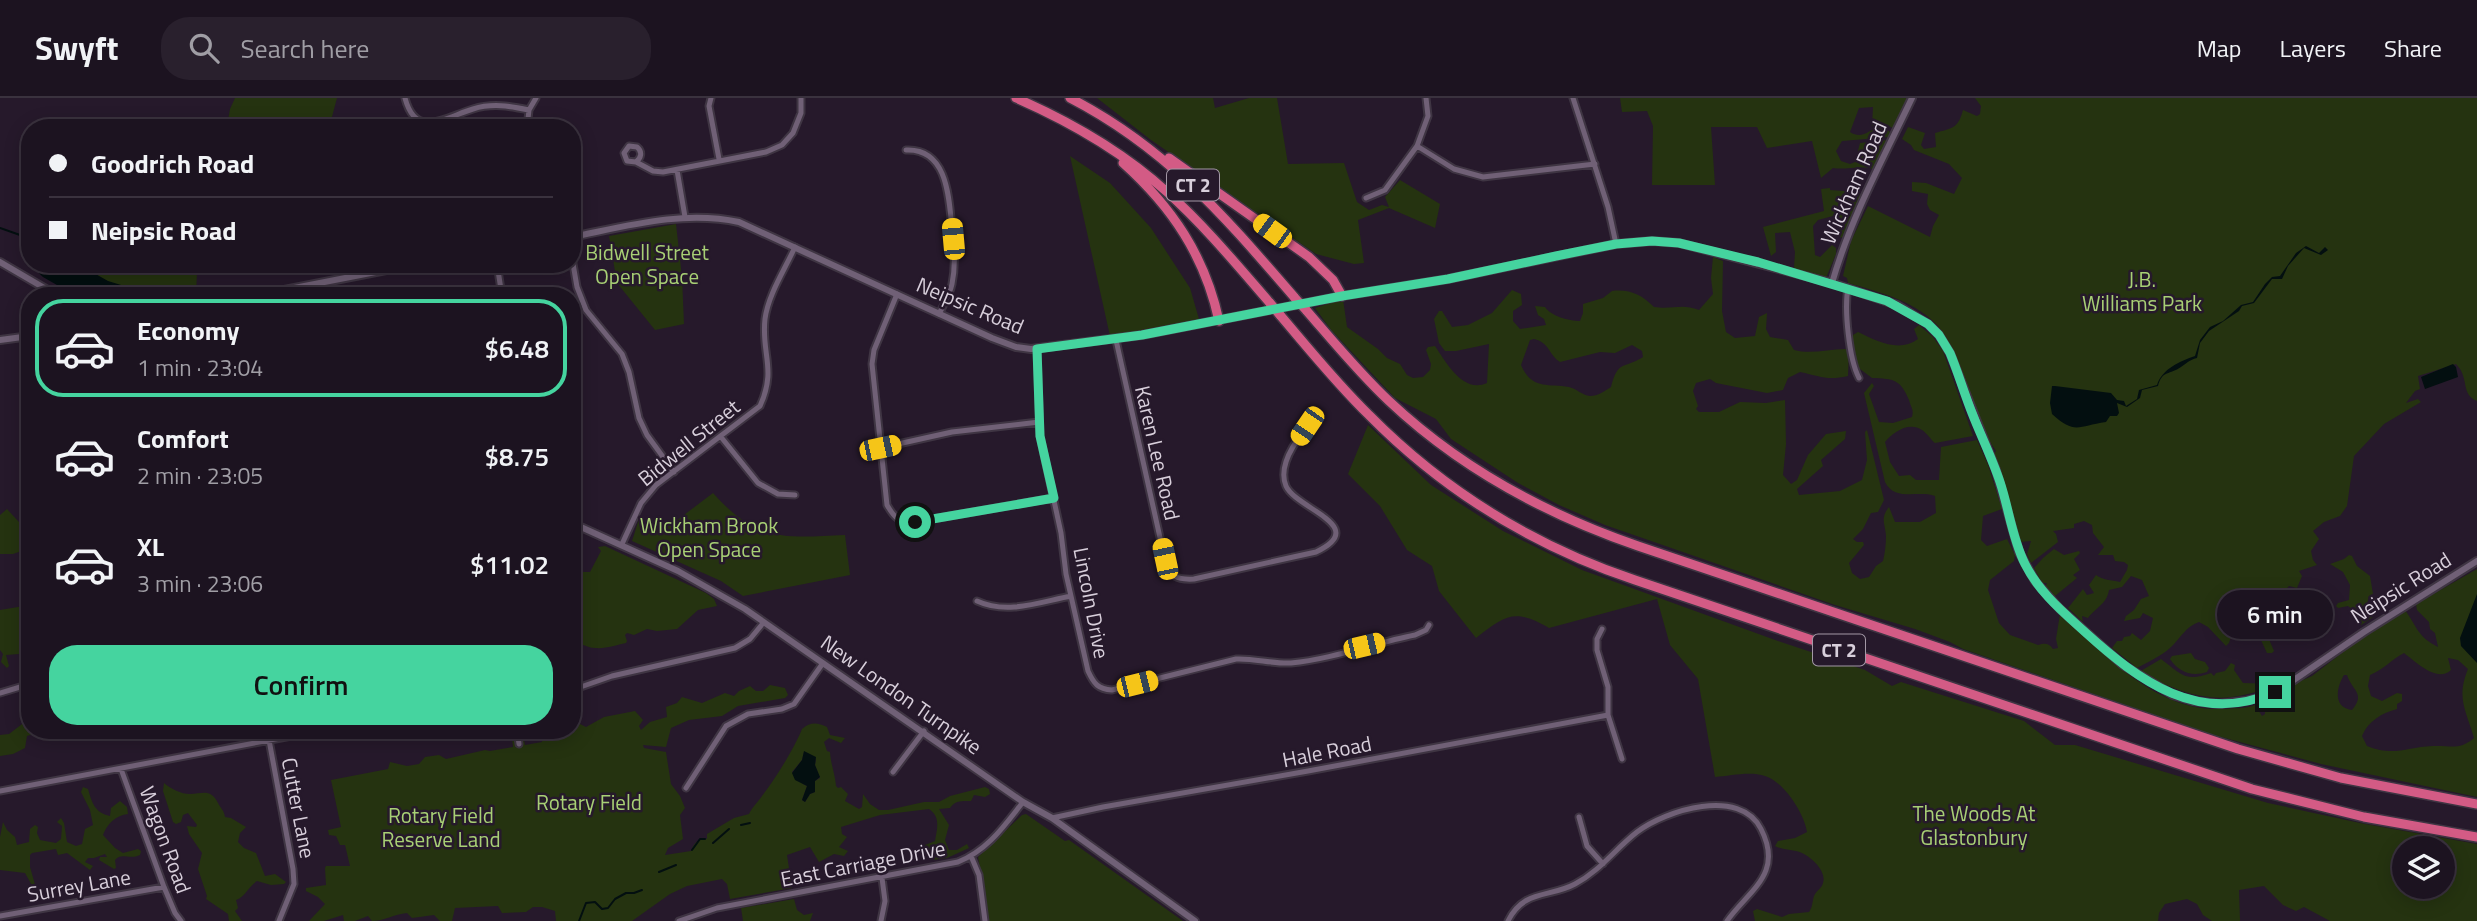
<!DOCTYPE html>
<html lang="en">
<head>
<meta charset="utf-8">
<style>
	:root { --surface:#1c1320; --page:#29202d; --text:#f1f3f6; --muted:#a09ea5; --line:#3a323e; --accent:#45d49f }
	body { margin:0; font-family:"Titillium Web",sans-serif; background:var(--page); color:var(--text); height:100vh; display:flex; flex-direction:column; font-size:26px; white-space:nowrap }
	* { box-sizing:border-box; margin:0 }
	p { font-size:23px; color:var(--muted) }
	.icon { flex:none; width:38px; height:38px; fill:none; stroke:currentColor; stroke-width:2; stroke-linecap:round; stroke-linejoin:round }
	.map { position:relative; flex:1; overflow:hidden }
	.details { position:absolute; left:21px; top:189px; width:560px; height:452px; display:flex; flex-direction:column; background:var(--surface); border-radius:28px; box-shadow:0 4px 18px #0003,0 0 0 2px var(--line) }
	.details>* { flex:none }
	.top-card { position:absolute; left:21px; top:21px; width:560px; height:154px; border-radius:28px; box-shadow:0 4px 18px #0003,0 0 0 2px var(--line); display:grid; align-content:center; height:154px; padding:0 28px; background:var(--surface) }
	.tools { position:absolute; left:2392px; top:738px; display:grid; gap:14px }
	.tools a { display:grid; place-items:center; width:63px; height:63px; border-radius:50%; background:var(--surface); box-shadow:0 4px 18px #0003,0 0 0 2px var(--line); font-size:35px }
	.end { position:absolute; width:32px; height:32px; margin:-16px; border:9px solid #45d49f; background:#111; box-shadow:0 0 0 4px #111 }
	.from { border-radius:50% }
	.bubble { position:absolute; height:49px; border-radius:24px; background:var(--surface); box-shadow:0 4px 18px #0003,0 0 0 2px var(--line); font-size:23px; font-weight:600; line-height:49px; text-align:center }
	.car { position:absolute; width:21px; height:42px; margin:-21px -10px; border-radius:9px; box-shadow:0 0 5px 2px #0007; background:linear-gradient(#f5c518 24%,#345 0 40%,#f5c518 0 76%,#345 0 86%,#f5c518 0) }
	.top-card b { display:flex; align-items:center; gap:24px; height:66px; font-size:26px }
	.top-card b+b { border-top:2px solid var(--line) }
	.top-card i { width:18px; height:18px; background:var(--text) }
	ul { padding:12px 0 0; list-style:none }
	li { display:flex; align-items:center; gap:21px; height:98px; margin:0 14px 10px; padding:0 14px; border:4px solid transparent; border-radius:28px }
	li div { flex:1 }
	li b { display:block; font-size:26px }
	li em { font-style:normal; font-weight:600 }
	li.current { border-color:var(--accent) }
	li>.icon { width:63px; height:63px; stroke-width:1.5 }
	.action { display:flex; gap:14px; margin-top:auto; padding:14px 28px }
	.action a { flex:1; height:80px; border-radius:28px; background:var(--accent); color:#111; font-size:28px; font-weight:600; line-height:80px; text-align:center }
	header { display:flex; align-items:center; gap:42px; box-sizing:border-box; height:98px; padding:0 35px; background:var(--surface); border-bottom:2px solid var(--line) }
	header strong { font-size:33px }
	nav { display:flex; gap:38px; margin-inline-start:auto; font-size:24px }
	.search { width:490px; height:63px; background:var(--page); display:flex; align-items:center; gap:18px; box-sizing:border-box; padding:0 24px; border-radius:28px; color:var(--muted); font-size:26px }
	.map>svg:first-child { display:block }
</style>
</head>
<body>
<header>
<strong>Swyft</strong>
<div class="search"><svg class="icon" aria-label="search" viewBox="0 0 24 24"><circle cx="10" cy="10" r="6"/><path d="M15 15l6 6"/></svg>Search here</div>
<nav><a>Map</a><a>Layers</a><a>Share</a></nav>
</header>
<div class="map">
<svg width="2477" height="823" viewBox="0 0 2477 823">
	<rect width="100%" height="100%" fill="#26192b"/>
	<path fill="#253310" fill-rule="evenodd" d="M235,0H337L329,30H205L219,28L228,22L230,11Z
		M1097,0H1213L1215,10L1249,0H1277L1288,66L1344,65L1357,104L1369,112L1382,107L1389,109L1385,99L1400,82L1440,106L1435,130L1389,110L1358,122L1364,165L1354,166L1316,156L1151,42Z
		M1620,0H1906L1907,5L1895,32C1886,25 1882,24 1872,28L1873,9L1859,10L1850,34C1862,42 1869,32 1880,28L1892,35L1890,39L1842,43L1836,53L1841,63L1850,66L1855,64L1860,45L1888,42L1873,71C1861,67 1846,72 1833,70L1821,80L1812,43L1767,50L1757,29H1711L1715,87H1652L1653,28L1647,13L1622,14Z
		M1975,0H2477V303C2460,296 2470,280 2456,266L2418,278L2420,291L2415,293L2406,305L2418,301L2421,304L2384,326L2354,358L2347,408L2340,418L2324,424L2313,433L2319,441L2311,453L2313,462L2317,467L2299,473L2302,478L2297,490L2289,488L2286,491H2282L2280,497L2269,494L2258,501L2257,513L2274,553L2272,555H2267L2252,523L2246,515L2237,520L2229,545L2226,548L2208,529L2199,524C2186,528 2180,541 2170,550C2161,558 2148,564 2137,570L2112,550L2117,543H2122L2124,539L2130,538L2132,535L2141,542L2150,533L2153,520L2143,515L2140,520L2124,523L2126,518L2134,512L2141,501L2149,498L2142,482L2131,478L2122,489L2109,492C2107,506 2095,510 2088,520L2082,518L2083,524L2068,510L2083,491L2087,497L2094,495L2089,487L2096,477C2103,482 2111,482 2120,484L2127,472L2128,467L2124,464L2115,463L2113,457H2098L2104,449L2093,435L2092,427L2084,423L2074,426V430L2053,433L2056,436L2058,444L2031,465L2027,456L2031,443L2020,444L2005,385L1994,356L1996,353C1992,346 1986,340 1983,331C1970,302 1957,246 1935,225C1912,202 1878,194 1848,185L1847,180L1843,178L1851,143L1868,108L1930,139L1933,128L1939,117L1930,112L1927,106L1928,96L1912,93V84L1926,85L1954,96L1962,80L1949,66L1914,52L1911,47L1902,41L1908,29L1925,35L1921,47L1924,51L1936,49L1935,35C1952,30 1958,31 1963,12L1977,18L1980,16L1981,8Z
		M1070,58L1110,85L1151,130L1190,190L1199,221L1110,238Z
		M1830,90V92L1857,94L1862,97L1843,140L1836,138V122L1833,118L1818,122L1813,128L1815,157L1820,159L1832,147L1836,150V156L1826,180L1794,170L1795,154L1790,134L1775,135L1776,154L1771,158L1763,129L1824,113L1821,91Z
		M676,126L682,179L684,226L655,232L617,185L609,138Z
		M1713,159L1723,163L1722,213L1726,234L1735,240L1755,238L1759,219L1767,215L1766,231L1770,239L1788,242L1794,252C1812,257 1831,250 1849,251L1848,278C1827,283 1820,278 1800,274L1788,280L1783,292L1767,295L1716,285L1710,281L1696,285L1693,293L1698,308L1696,311L1699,314H1719L1740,304L1766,305L1785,302L1786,346L1783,377L1791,386L1797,382L1808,357L1826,336L1846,333L1845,341L1821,362L1823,368L1797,391L1799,397L1840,393L1862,382L1867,362L1865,334L1867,332L1884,402L1878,414L1871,415L1863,431L1853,441L1857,444H1863L1864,447L1849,465L1852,475L1860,481L1869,479L1876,468L1883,463C1885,455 1886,446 1886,438C1885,425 1880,420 1889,409L1895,424H1920L1936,415L1935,398C1918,392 1895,404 1885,384L1864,295L1872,285L1874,288L1869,296L1879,324L1893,325L1912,319C1914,311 1911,310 1909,302C1900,281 1894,281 1872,280L1856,268L1853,257V237L1858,234C1877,243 1899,255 1918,241L1914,231L1919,227L1933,239L1943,253L1973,338L1935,345C1931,342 1927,335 1922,332C1909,323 1893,334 1885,344L1890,364L1899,378L1910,377L1916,382H1939L1941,349L1977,342L1988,367L2002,411L1983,418L1981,442L1987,448L2007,441L2015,457L2014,463L1990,482L1988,492L1999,525L2010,537L2038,547C2045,545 2049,545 2053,551L2058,550L2056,541L2060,516C2107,557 2155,614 2223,611C2234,610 2245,611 2255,607L2262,618L2265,616V604L2278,599L2294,586L2312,578L2360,541L2405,512C2417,529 2418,539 2438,549L2435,535L2430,531L2429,524L2417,512L2416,506L2477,471V699L2321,666L2210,636L1963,551L1950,544L1915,531L1835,507L1605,427L1559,407L1518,385L1451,341L1436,321L1395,300L1331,232L1315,210L1343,201L1347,229L1378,251L1387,260L1400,266L1407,277L1413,280L1423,279L1430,272L1431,266L1426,252L1428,249L1435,248C1446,264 1463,296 1487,285L1489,246L1456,253H1445L1439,245L1434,221L1439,213H1442L1452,229L1468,227L1492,215L1512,192L1521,196L1522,207L1513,213V223L1520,231L1546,227L1544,221L1538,217L1535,208L1545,209C1551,218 1569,223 1580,223L1583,215V206L1603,200L1612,193C1630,191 1642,197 1654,209C1673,212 1681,205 1699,212L1713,196L1711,180ZM1534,241C1549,244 1549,257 1560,264L1600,254L1615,255L1632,247L1642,253L1643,259C1625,271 1618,261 1611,289C1605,293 1598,298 1590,298C1582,297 1577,291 1569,289C1547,285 1532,292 1521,267L1530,242ZM2404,555C2416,564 2437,585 2451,572L2448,560L2458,562L2468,571C2456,600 2466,612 2474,640C2459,653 2450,647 2433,648C2406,649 2394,659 2367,648L2362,638C2368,623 2382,615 2397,611V606L2402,603V596L2397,595L2382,603L2371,598L2368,588L2370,577C2383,572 2392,561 2404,555ZM2344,577H2347C2352,593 2366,595 2352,612C2333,610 2336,590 2344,577Z
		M78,166H207L197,174L196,198C164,198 138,196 107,183C97,178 88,170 78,166Z
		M1368,327L1431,387L1503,433L1582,472L1781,544L1865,572L1892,588L1901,584L2024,623L2055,647H2075L2268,705L2360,725L2477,746V823H2330L2304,809L2296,813L2283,807L2264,788L2239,792L2240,823H2212L2203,817L2197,806L2187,801L2165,806L2159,815L2158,823H1755L1753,813L1757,811L1782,819L1789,816L1809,814C1813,808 1812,804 1814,798C1816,793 1822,790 1823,785C1827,773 1811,759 1802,755C1793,751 1785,753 1775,748L1778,743L1795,740L1807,734C1804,715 1784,684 1765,678C1750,673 1730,678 1715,679L1698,581L1670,547L1657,501L1549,530C1514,510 1506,517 1476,540L1439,493L1432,468L1407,452L1380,408L1348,376ZM2404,751H2443V789H2404Z
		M713,395C757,444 784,440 845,437L850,477L743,498L721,483L632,443L639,421L672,426Z
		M7,411L30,436V450L13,456H0V417Z
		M605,448L706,495L714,501L717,508L698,512L677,531L657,533L647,531L634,537L627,535L625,537L627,543L626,545C616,547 606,551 595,550C586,550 584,545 572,546V474H590L601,453L598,449Z
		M2054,451L2064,457L2079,453L2080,455L2074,461L2080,472L2073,477L2077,480L2055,498L2045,489L2047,485H2042L2034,470L2043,460Z
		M2349,457L2352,458L2357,468L2370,478L2373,496L2369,498L2366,510L2375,509L2377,512L2373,519L2361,527L2356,514L2348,508L2338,510L2336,508L2338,505L2349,502L2350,487L2343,474L2330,466L2344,461Z
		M30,507V566L22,562L19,556L6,557L9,568L7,570L1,564L3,556L0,552V512Z
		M2191,555L2195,561L2205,564L2209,570L2207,574C2191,579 2179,574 2170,561L2172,558Z
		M2161,561C2180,575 2185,585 2211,575L2214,578L2216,575L2225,573L2231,565L2235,567L2234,572L2243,585L2276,586C2223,610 2190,600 2139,574Z
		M770,587L785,590L788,597L785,600L738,608L722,618L689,622L671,630L666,649L643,647L644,650L666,654L671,686L680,698L685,710L680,717L683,741L668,750L665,757L691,753C694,745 699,740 707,741V736L734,720L749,716C753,708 757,705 762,698C775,681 794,651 802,631C810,624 817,624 827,629L830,637L845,640L841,645L829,640L824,644L827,653L830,654C831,668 835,675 836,688L838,690L841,689L848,696L845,703L859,711L862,709L863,696L870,706L879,712H888L924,704H939L950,698L985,689L989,691L990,696L985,699L974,697L971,703C963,703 955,702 950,710L939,711L949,727L945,742L949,752H957L967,746L969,750L947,760L933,762L932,760L938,758V754L936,751H927L925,747L935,743C937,731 941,719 929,711L880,717L841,729L842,736L847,739L839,749L848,753L844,758L834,756L819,764L810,749L787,757L792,790L730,801L727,786L722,781L687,788L670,796L632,823H556L555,813L542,809H533L526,814L502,815L498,808L455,810L452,823H440L434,817L412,820L407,815C394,816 384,823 372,823L368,818L355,823H344L343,817L324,823H309L325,806L318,799L306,793V790L326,787L325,770L326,768H350L345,747H340L336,738L329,737L328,732L341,729L331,682L388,671L390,664L407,668L419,666L425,659L439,657L446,661L485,652L490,653L513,649L511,632H522L525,647L542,644L540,633C555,629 557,642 572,632V622L586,629L604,619L635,613L643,622L639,628L641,632L650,624L667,619L666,609L677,605L682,599L702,605L725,595L734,598L739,593L750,588L756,593H763ZM804,654L816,661L815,667L820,680L815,683V694L810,696L805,704L802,702L807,688L803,686L792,674L802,662Z
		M30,620V632H45L27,638L25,650L13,656L0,658V637L9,636Z
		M164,685C171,691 181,696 190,696C203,696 210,690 218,705C221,711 224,712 225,719L231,720L246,729L240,735L238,744L244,750L256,755L265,778L275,776L286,784L284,786L271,787L257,783C249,788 245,799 236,802L238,810L235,813L242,823H229L228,816L206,801L207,798L198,771L202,755L189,736L187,728L196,729L197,727L188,715L183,717L181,724L176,726L173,724L163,693Z
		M83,689L88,691C92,705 95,715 110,718L111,710L120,703L127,709L128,716C116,717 107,726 103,737L115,750L123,755L138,751L141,753L140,757C130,762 121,754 115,762L116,770L114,771L99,762L100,759H107L105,756L94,760H88L85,764L93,768L90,772L67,755L58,757L56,751L32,755L30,757V769L36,790L34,791L25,775L0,772V739L3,724L7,732L15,739L17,747L29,744L30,731L35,727L38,729L37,735L40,742L56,745L61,741L62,728L57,724L61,720L64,725L67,744L76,748L82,746L85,731L93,727L90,712L81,694Z
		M1026,716L1065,743L1069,742L1183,823H989L978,759L1022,717Z
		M794,801L797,812L804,817L813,815L810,823H743L741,810Z"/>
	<path fill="#030f10" d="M2306,148L2319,155L2325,149L2328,152L2321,157L2304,150L2288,168L2282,181H2272L2254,205L2242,208L2239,213L2209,233L2200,245L2197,260C2189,262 2187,265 2181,269C2170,277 2162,272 2158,288L2142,292L2140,300L2127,309L2117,305L2119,315L2117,318H2110L2106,324C2078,328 2075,337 2052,316L2050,305L2052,288H2055L2111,295L2117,302L2124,303L2126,308L2137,301L2139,292L2157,287C2162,271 2180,263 2195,258L2200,242L2210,229L2223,223L2241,207L2253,204L2265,186L2272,179L2280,178L2296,155Z
		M30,162V166H78L108,183L157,198H76L43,179L28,165Z
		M2453,266L2456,269L2458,279L2425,291L2421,279Z
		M2477,496V565L2461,548L2460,540Z
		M804,653L816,659L815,667L820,679L815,683V694L810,696L805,704L802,702L807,688L795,682L792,675L802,662Z"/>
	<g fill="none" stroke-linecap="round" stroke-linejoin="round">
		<path stroke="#030f10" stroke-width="2" d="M0,130L20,137
			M741,727L750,725
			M713,745L729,731
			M692,752L700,741H705
			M659,774L676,767
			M579,823L586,805L595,804L602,811L608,810L615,801L626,795H634L642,792"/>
		<g stroke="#3f3543" stroke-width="9">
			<path id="minor" d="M405,0C416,42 446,19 473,11C492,5 510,8 529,12
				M711,0L709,8L719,61
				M1573,0L1608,109L1616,146
				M527,30L529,12L536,0
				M1417,48L1454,71L1483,79L1595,66
				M906,52C948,50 949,101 952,131C954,150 956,167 952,186C950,196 944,206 939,216
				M636,64C641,60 643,54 637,49L629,48L624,55L627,63L636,64L653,73L663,74L766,54L782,47L793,35L801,15V0
				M677,72L685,119
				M1366,100L1385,92L1417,48L1428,18L1426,0
				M572,160L577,189L586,212L622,256L629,274L639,320L647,337L674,374
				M497,166L502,198
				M1848,190C1844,211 1849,261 1859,280
				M897,196L874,252L872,266L887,407C895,421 899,424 915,424L1053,400
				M1116,242L1165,462C1171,479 1176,482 1194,481L1316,454C1371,428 1296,411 1286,388C1276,364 1303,332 1319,317
				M1037,251L1040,338L1061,435L1066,476L1088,573C1094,586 1098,591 1112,592L1236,561C1254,560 1272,566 1291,565C1333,561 1374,545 1415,537L1426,532L1429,527
				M721,339L758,385L778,396L795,397
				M880,350L952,334L1039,324
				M622,446L641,405L656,387L760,308C777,271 761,256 765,221C768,197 785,171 795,149
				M977,503C1007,517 1040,504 1071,498
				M1602,531L1597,541V552L1608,589V617L1622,661
				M572,592L612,578L735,550L750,541L764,524
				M0,595L30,586
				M517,632L519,646
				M269,642L293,771L294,786L279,823
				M121,671L164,789L175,815L181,823
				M893,674L924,633
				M686,690L726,628L748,616L782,611L794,606L823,565
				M0,693L302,636L338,638L382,632
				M1579,719L1587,748L1603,766
				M1052,720L1103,709L1308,673L1608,617
				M971,758L979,777L985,823
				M0,818L164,789
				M679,823L717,810L958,764C988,752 1004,728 1023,704
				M881,823L885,803L882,780
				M1508,823C1524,791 1549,800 1575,786C1600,773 1615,751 1637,734C1666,712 1740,689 1761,731C1784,776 1749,792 1727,823"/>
		</g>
		<g stroke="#3f3543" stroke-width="10">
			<path id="tertiary" d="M572,139C627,128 683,112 739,124L992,240L1016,249L1031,251L1142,237L1342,198L1448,181L1616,146L1652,143L1679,145L1832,185L1897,207L1928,226L1939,237L1950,255L1996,372L2019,454L2035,483L2060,511L2123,567L2173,597L2193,603L2219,606L2245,603L2266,598L2288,586L2364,534L2477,463
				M0,164L58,198
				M1832,185C1851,119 1883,61 1912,0
				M253,198L417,166
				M0,242L30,238
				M572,425L678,473L745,511L1023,704L1052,720L1195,823"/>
		</g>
		<g stroke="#3f3543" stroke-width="12">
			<path id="motorway" d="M1016,0C1071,24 1123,54 1167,94C1205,128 1237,167 1270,205
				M1070,0C1167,50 1225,119 1295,200
				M1169,60L1309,159L1333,182L1342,198
				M1123,65C1172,109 1205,158 1219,223
				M1306,212C1333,243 1359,275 1389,303C1460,370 1545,416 1638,448L2238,651L2341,680L2477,706
				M1280,217C1309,251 1337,286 1369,317C1444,393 1534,448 1635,482L2252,691L2364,719L2477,739"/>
		</g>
		<use href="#minor" stroke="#706076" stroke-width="5"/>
		<use href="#tertiary" stroke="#706076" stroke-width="6"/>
		<use href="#motorway" stroke="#d35b85" stroke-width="9"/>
		<g stroke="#3f3543" stroke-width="12" stroke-linecap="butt">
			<path id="motorway-bridge" d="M1295,200L1306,212
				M1270,205L1280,217"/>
		</g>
		<use href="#motorway-bridge" stroke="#d35b85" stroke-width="9"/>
	</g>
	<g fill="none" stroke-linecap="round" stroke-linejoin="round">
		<path stroke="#45d49f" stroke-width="9" d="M915,424L1054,400L1040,338L1037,251L1142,237L1342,198L1448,181L1556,158L1616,146L1652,143L1679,145L1758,164L1887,203L1928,226L1939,237L1950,255C1958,274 1964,295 1972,315C1981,338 1992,360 2000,384C2009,411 2012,440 2025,466C2039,494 2062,513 2085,534C2139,583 2199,628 2275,594"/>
	</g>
	<g text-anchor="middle" stroke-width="5" stroke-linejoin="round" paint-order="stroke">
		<g fill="#26192b" stroke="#a398a6" stroke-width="2">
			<rect x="1167" y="71.5" width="52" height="31" rx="5"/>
			<rect x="1813" y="536.5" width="52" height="31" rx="5"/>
		</g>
		<g font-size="19" font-weight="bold" fill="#d8cfdb">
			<text x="1193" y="94">CT 2</text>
			<text x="1839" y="559">CT 2</text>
		</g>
		<g font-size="21" fill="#d8cfdb" stroke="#26192b">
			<text transform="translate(1854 85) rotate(-66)" y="7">Wickham Road</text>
			<text transform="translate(970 208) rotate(23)" y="7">Neipsic Road</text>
			<text transform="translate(689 345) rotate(-39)" y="7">Bidwell Street</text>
			<text transform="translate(1157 355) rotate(77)" y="7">Karen Lee Road</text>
			<text transform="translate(2401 490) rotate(-32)" y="7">Neipsic Road</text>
			<text transform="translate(1091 505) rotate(79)" y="7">Lincoln Drive</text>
			<text transform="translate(901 597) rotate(35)" y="7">New London Turnpike</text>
			<text transform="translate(1327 654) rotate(-11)" y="7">Hale Road</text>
			<text transform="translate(298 710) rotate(79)" y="7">Cutter Lane</text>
			<text transform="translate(165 742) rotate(70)" y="7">Wagon Road</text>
			<text transform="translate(863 766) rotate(-11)" y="7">East Carriage Drive</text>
			<text transform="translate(79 788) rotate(-10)" y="7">Surrey Lane</text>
		</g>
		<g font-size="21" fill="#a8d075" stroke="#26192b">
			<text x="647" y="162">Bidwell Street<tspan x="647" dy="24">Open Space</tspan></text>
			<text x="2142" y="189">J.B.<tspan x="2142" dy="24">Williams Park</tspan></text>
			<text x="709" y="435">Wickham Brook<tspan x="709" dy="24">Open Space</tspan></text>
			<text x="589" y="712">Rotary Field</text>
			<text x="1974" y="723">The Woods At<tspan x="1974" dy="24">Glastonbury</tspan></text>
			<text x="441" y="725">Rotary Field<tspan x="441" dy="24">Reserve Land</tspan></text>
		</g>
	</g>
</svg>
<div class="tools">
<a><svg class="icon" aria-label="layers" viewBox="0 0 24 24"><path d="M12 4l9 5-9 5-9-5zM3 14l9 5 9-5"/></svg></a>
</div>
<i class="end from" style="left:915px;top:424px"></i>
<i class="end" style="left:2275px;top:594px"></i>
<div class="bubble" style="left:2217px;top:492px;width:116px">6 min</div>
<i class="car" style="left:1272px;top:133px;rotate:306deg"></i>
<i class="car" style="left:953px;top:141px;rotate:355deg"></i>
<i class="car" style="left:1307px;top:328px;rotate:214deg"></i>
<i class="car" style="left:880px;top:350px;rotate:78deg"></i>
<i class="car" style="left:1165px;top:461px;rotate:348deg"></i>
<i class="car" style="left:1364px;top:548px;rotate:77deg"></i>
<i class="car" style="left:1137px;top:586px;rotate:76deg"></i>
<div class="top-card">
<b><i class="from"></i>Goodrich Road</b>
<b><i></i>Neipsic Road</b>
</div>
<section class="details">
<ul>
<li class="current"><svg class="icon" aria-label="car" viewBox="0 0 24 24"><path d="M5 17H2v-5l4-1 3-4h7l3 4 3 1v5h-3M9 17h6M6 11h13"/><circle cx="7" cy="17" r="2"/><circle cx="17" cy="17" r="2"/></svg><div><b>Economy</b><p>1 min · 23:04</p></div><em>$6.48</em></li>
<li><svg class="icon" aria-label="car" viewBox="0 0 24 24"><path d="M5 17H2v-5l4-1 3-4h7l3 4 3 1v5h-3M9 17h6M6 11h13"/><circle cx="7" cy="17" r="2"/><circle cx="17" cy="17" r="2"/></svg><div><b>Comfort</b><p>2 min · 23:05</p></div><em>$8.75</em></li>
<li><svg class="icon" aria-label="car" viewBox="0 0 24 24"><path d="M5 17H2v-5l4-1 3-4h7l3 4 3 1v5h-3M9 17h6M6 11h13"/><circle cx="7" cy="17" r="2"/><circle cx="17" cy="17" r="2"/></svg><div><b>XL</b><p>3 min · 23:06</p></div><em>$11.02</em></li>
</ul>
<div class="action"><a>Confirm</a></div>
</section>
</div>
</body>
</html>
